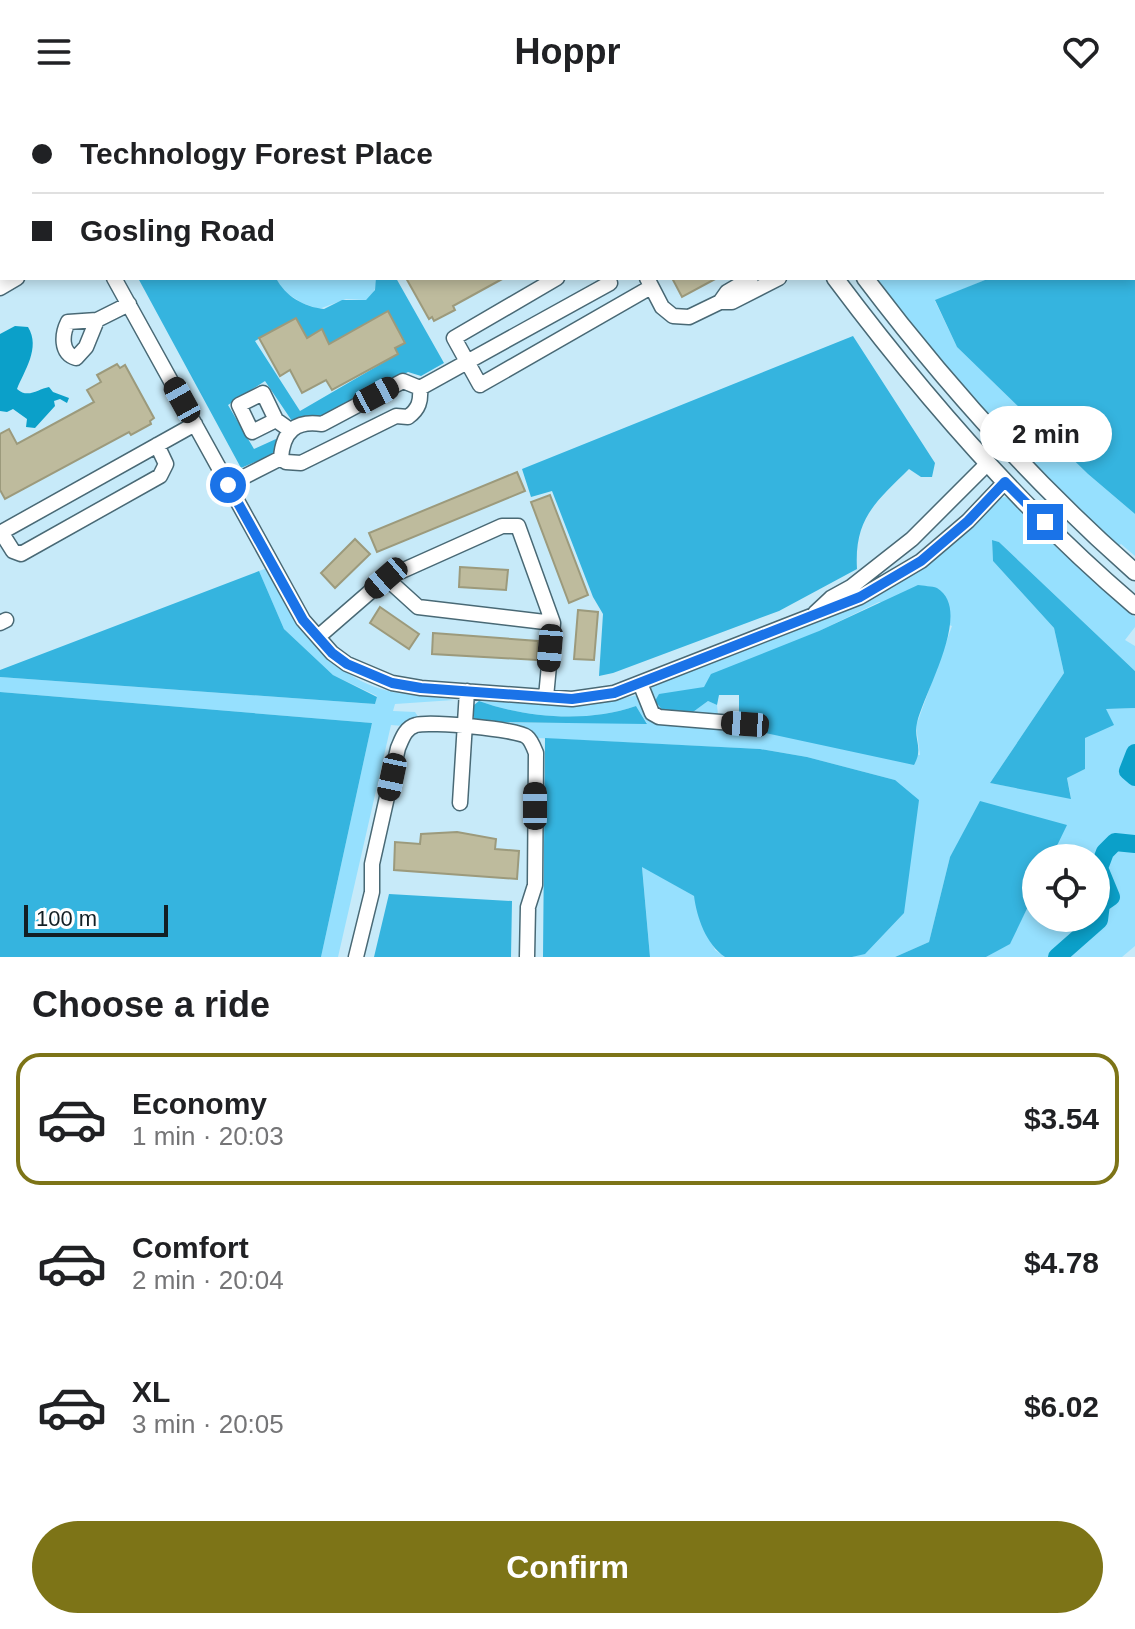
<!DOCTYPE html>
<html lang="en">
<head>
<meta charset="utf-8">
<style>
	:root { --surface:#fff; --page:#f2f2f2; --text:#202124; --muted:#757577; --line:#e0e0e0; --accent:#7d7417 }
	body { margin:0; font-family:Helvetica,sans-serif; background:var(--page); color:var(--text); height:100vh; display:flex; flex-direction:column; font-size:30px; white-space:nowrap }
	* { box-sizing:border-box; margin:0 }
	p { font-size:26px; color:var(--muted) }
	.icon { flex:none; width:44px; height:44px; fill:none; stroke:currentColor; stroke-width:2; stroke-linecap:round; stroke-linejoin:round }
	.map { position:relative; height:853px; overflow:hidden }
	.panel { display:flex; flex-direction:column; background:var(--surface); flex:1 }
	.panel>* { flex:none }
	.banner { position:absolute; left:0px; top:0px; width:1136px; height:176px; box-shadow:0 4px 12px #0003; display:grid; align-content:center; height:176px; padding:0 32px; background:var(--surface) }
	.buttons { position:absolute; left:1022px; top:740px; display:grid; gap:16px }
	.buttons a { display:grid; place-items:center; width:88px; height:88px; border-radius:50%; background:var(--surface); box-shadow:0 4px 12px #0003; font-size:40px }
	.scale { position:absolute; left:24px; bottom:20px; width:144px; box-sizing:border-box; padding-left:8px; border:4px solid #121f24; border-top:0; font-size:22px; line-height:28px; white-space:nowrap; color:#121f24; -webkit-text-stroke:6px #fff; paint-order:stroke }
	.end { position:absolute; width:36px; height:36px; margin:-18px; border:10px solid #1a73e8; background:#fff; box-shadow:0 0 0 4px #fff }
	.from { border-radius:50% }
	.bubble { position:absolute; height:56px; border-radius:28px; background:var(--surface); box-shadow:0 4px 12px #0003; font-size:26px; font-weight:800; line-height:56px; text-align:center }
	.car { position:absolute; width:24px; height:48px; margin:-24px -12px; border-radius:10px; box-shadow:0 0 6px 2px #0007; background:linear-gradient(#222 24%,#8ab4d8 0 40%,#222 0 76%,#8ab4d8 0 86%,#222 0) }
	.banner b { display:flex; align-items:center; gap:28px; height:76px; font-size:30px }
	.banner b+b { border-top:2px solid var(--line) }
	.banner i { width:20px; height:20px; background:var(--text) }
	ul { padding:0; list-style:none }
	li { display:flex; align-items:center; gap:24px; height:132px; margin:0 16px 12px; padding:0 16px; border:4px solid transparent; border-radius:24px }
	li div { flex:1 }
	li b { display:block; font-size:30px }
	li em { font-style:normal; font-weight:800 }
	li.current { border-color:var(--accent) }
	li>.icon { width:72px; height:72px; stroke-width:1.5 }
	h2 { padding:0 32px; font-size:36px; line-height:96px }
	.cta { display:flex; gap:16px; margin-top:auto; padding:16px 32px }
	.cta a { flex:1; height:92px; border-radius:48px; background:var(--accent); color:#fff; font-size:32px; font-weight:800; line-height:92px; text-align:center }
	header { display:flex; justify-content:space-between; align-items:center; height:104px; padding:0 32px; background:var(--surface); font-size:36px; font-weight:800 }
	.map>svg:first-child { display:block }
</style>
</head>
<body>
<header><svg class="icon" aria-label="menu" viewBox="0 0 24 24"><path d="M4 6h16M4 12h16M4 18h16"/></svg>Hoppr<svg class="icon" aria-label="heart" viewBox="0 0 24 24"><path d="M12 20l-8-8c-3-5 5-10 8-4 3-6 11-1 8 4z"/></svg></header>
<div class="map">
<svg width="1135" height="853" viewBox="0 0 1135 853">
	<rect width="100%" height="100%" fill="#c7eaf9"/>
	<path fill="#96e0fe" d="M276,174H376C377,183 374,191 366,196L346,195L319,205L302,199L282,186Z
		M877,174H990L935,197L957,243L1088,370L1135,410V452L1121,440L1117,443L1027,355L919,231Z
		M1005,393L1016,398V402L1057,444L1135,513V523L1125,536L1135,542V567L999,438L992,436L993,457L1054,524L1064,569L990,679L1071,694L1067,674L1085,665V634L1105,605L1135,604V842L1122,853H986L1010,839L1036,786V814H1096V754H1051L1066,721L950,753L929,838L895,853H852L865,849L895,676L807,653L760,645L537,634L521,622L507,619H647L636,602C588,619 526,614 479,597L586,602L638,591L649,610L738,613L739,608L749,617L920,651L916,622L952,522L879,498L704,583L692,586L693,608L708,597L717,601L718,611L660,610L649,587L653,582L846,505L1000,394Z
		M267,464C299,520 327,576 398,589C416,592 435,593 454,596L395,600L393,607L415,608L419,614L403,622L391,621L338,853H321L372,619L0,588V573L375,600L377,592L333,571L284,525L259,467Z
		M642,762L694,792L715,846L725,853H650Z"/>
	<path fill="#35b4df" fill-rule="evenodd" d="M795,0H1135V89L1134,2Z
		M1135,115V410L1088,370L957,243L935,196L990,174H1134Z
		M138,174H276C285,192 304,203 324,205L342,196H366L375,186L376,174H396L444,259L421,272L408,268L323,312L292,317L265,277L228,301L254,345L276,335V349L241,364ZM388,207L405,238L395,244L398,250L300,307L255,237L296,214L307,234L322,226L329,240Z
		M853,232L935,359L932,373H921L909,365C876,398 854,414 857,465L779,507L613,569L599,572L603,510L593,493L552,387L531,393L522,365Z
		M992,436L999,438L1135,567V604L1106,605L1114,621L1085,634V665L1067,674L1071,695L990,679L1064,569L1054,524L993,457Z
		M259,467L284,525L333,571L377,593L375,600L0,573V566Z
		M918,481C923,482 932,482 937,484C974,506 924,588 917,619C913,635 924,644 914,661L752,626L749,617L739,608V591H719L717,601L708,597L693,608H664L655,597L659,590L704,583L711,570L819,527Z
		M0,588L372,619L321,853H0Z
		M479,597C526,614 588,619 636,602L647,620L477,618L474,615V601Z
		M545,634L760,645L807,653L895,676L919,696L904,809L865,850L852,853H725C706,840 697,814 694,792L642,763L650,853H543Z
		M980,697L1067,721L1051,754H1036V786L1010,840L986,853H895L929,838L950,753Z
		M389,790L512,797L511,853H374Z"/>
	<path fill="#0ba0c9" d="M15,222L28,223C41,244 24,267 17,285C28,295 38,285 49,283L53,288L69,294L67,299L60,295L54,297L55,302L35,324L26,323L27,315L13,305L7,308L0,307V230Z"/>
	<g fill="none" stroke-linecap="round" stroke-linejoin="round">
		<path stroke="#0ba0c9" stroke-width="18" d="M1135,649L1128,667L1135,673
			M1057,853L1099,816L1101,800L1111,793L1099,764L1105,748L1115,738L1135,740"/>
	</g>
	<path fill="#bebb9d" stroke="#9c9a7c" stroke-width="2" d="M406,174H504L453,202L455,206L434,217L432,213L429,215Z
		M672,174H717L682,193Z
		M388,207L405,239L395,244L398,250L332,286L326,276L302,289L290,266L280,272L259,234L296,214L307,234L322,225L329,240Z
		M117,260L120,264L125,261L154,314L150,317L151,320L131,331L129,328L5,395L0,386V330L9,325L17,340L94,298L87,286L101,278L97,271Z
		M517,368L525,387L377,448L369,429Z
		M550,391L588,491L569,499L531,398Z
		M355,435L370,450L335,484L321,469Z
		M460,463L508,466L506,486L459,483Z
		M380,503L419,530L409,545L370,519Z
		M578,506L598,508L594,556L574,555Z
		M433,529L538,537L537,556L432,550Z
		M457,728L496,735L495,745L519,747L517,775L394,766L395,738L420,740L421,730Z"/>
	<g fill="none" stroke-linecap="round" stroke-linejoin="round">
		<g stroke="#496975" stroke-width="17">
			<path id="minor" d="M19,0L20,2
				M153,0L154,2
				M299,0L300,2
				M361,0L362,2
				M58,2L62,0
				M332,2L335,0
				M0,56L2,59
				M0,136L2,134
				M114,174L303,516L332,549L347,560L392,579L421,584L572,595L614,589L860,493L921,457L968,417L1005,378
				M557,174L454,234L480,281L651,183
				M647,174L662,203L673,212L689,213L720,198H732L779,174
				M0,184L17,174
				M720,198L727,188L751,174
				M97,216L86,243L76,254C60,249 62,230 68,218L97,216L129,200
				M420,284L403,277L322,320C296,316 283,327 281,354L286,358L301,359L396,312L408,313C419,305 421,297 420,284L610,179
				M276,316L263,289L239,301L252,328L276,316L290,326
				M228,381L281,354
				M1,428L13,447L21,450L160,372L166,360L157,341
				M0,429L195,320
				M386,474L418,503L553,519
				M815,509L831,494L851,483L912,435L987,360
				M0,519L6,516
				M318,533L386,474L502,422H518L553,519L546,593
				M640,579L652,609L659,613L745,620
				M460,699L467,587
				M356,853L372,788V760L398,644C402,635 405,624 416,621C429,617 518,625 527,633C531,636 534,644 536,649L535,781L528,803L527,853"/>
		</g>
		<g stroke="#496975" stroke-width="19">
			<path id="major" d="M728,0L729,2
				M756,0L757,2
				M835,174C924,293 1022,406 1135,502
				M865,174C946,281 1034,379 1135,468"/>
		</g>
		<use href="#minor" stroke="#fff" stroke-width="14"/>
		<use href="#major" stroke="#fff" stroke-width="16"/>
	</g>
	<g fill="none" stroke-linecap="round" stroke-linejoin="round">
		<path stroke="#1a73e8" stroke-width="10" d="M228,381L303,516L332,549L347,560L392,579L421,584L572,595L614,589L860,493L921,457L968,417L1005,378L1045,418"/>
	</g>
</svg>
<div class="buttons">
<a><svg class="icon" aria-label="locate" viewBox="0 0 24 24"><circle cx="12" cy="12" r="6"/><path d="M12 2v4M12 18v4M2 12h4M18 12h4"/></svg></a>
</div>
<div class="scale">100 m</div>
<i class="end from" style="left:228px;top:381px"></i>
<i class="end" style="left:1045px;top:418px"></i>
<div class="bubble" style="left:980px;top:302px;width:132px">2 min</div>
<i class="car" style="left:376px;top:291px;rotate:62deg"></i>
<i class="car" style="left:182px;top:296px;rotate:331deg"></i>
<i class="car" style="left:386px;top:474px;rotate:229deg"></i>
<i class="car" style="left:550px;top:544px;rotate:185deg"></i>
<i class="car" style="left:745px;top:620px;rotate:274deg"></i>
<i class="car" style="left:392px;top:673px;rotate:192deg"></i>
<i class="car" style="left:535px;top:702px;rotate:0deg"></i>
<div class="banner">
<b><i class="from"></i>Technology Forest Place</b>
<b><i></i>Gosling Road</b>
</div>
</div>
<section class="panel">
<h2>Choose a ride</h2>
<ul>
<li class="current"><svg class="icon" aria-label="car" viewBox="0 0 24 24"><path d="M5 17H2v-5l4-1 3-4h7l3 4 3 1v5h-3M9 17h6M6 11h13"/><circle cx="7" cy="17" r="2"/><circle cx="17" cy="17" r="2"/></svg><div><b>Economy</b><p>1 min · 20:03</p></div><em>$3.54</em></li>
<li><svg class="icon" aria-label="car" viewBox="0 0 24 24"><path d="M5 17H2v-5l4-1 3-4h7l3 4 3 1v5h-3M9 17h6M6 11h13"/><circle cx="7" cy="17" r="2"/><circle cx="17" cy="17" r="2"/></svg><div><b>Comfort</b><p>2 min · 20:04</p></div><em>$4.78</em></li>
<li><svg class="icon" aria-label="car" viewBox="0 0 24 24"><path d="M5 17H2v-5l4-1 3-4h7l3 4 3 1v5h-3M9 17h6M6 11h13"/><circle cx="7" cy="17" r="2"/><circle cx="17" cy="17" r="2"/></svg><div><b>XL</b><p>3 min · 20:05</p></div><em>$6.02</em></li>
</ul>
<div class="cta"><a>Confirm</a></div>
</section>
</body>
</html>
